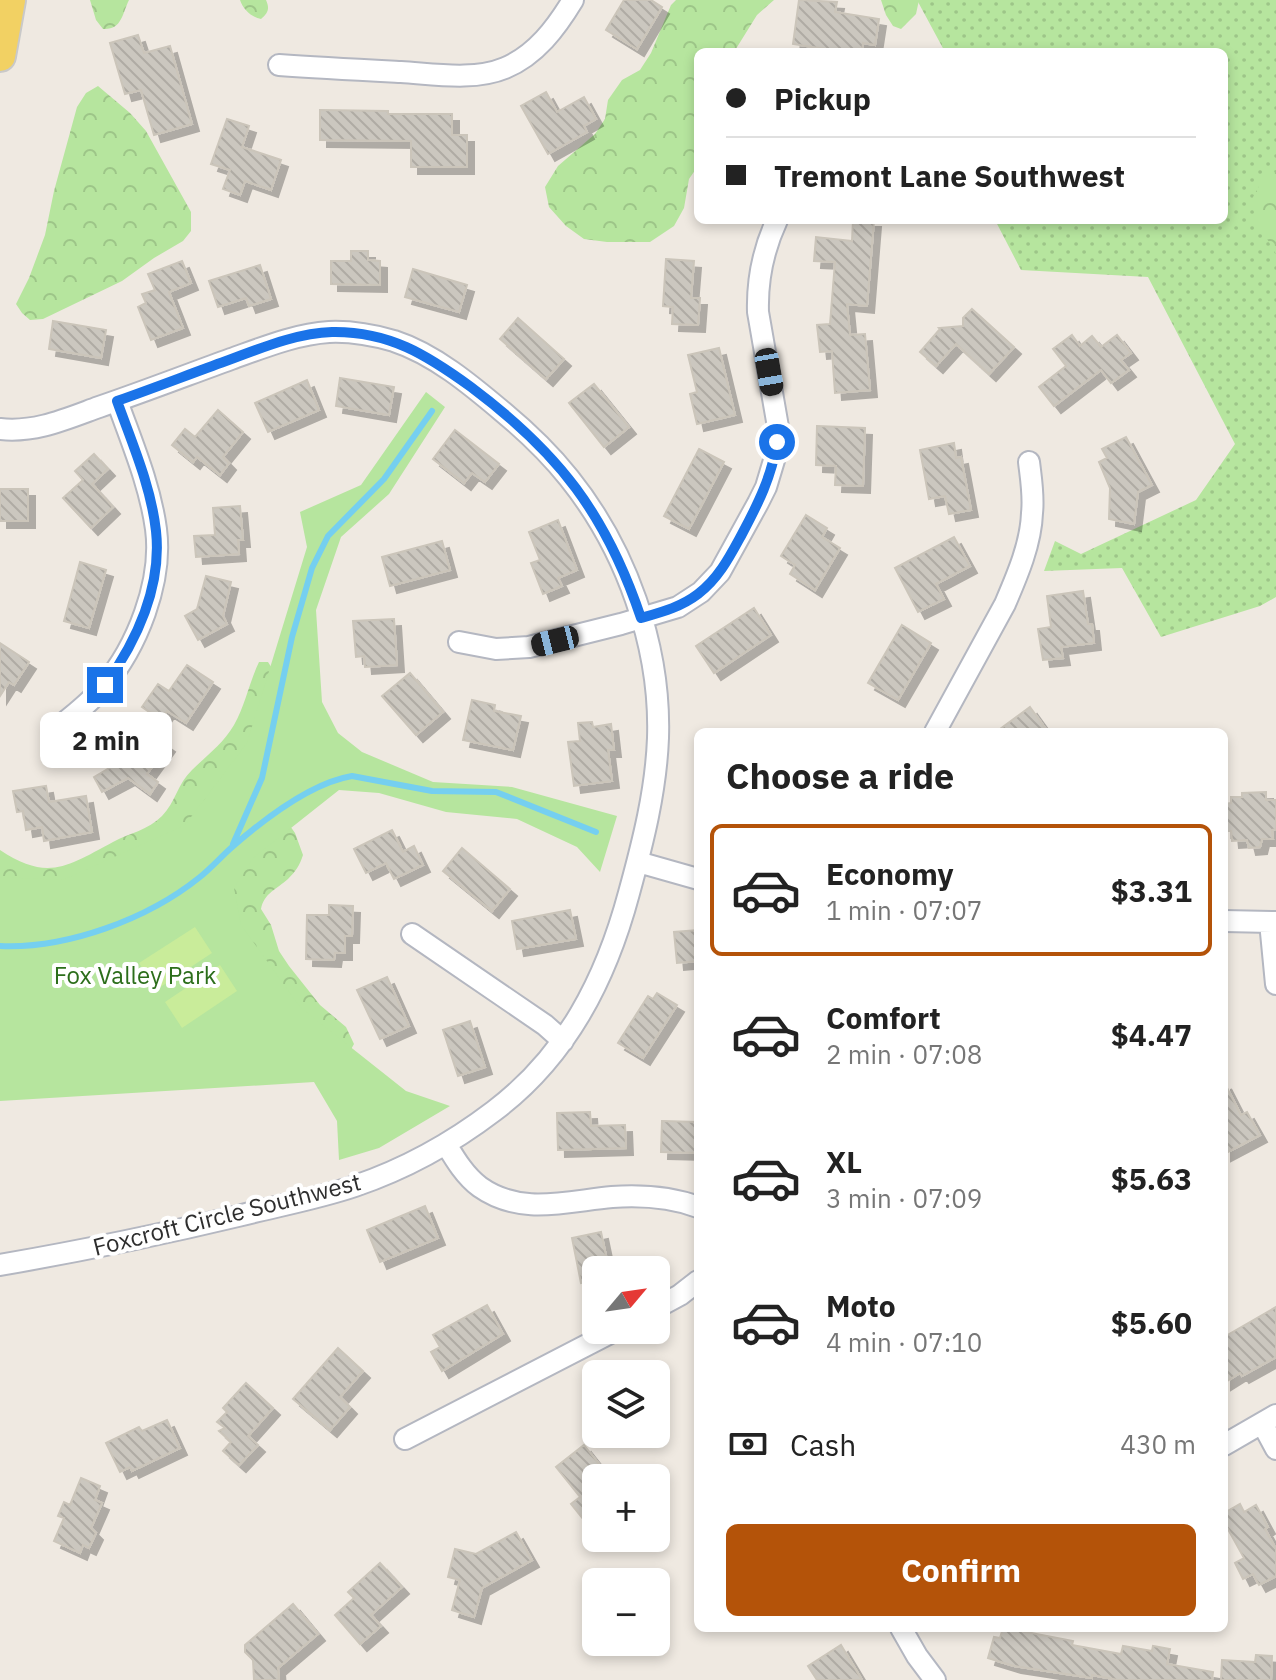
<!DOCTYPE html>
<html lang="en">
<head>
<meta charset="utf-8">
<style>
	:root { --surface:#fff; --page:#f2f2f2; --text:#222; --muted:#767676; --line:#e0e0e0; --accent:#b45309 }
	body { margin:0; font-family:"IBM Plex Sans",sans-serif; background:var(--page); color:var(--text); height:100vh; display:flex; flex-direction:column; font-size:30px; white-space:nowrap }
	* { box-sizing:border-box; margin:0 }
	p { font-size:26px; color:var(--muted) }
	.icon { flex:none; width:44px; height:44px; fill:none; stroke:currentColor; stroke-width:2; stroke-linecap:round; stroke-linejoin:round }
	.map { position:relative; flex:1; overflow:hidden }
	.sheet { position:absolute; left:694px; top:728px; width:534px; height:904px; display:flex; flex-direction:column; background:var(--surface); border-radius:12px; box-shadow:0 4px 12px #0003 }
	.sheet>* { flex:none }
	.banner { position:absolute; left:694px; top:48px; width:534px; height:176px; border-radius:12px; box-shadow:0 4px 12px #0003; display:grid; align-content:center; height:176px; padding:0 32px; background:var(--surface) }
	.needle { width:52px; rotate:61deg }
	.tools { position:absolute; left:582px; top:1256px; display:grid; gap:16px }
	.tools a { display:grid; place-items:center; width:88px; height:88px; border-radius:12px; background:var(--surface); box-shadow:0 4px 12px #0003; font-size:40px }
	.end { position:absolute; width:36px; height:36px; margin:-18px; border:10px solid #1a73e8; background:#fff; box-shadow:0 0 0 4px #fff }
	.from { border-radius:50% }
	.bubble { position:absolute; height:56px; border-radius:12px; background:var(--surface); box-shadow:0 4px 12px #0003; font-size:26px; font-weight:700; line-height:56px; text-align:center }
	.car { position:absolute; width:24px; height:48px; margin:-24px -12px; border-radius:10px; box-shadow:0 0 6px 2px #0007; background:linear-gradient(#222 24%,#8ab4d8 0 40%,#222 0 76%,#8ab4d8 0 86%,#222 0) }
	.banner b { display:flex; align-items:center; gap:28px; height:76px; font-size:30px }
	.banner b+b { border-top:2px solid var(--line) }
	.banner i { width:20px; height:20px; background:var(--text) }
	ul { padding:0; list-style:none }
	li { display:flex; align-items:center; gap:24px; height:132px; margin:0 16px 12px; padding:0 16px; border:4px solid transparent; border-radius:12px }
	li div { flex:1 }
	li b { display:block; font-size:30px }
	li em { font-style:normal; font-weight:700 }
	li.on { border-color:var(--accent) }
	li>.icon { width:72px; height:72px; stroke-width:1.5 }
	h2 { padding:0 32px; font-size:36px; line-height:96px }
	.pay { display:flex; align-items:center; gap:20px; height:88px; padding:0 32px; font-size:30px }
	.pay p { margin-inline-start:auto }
	.cta { display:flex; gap:16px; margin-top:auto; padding:16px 32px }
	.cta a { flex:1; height:92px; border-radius:12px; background:var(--accent); color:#fff; font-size:32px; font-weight:700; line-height:92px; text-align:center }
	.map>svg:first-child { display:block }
</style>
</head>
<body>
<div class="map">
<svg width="1276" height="1680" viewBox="0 0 1276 1680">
	<defs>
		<pattern id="grass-dots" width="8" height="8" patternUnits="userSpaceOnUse" patternTransform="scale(2)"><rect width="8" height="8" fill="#b6e59e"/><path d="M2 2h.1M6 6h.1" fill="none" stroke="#9dc588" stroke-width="1.8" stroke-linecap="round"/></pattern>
		<pattern id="forest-crowns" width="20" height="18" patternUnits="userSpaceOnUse" patternTransform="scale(2)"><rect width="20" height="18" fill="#b6e59e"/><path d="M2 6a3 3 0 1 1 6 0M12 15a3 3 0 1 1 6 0" fill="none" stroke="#9dc588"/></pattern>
		<pattern id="building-back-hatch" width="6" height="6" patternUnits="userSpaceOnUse" patternTransform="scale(2)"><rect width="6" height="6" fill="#cbc7bf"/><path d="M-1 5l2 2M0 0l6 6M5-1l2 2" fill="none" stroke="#afaba4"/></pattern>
		<filter id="shadow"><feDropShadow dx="7" dy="7" stdDeviation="0" flood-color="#0004"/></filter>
	</defs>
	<rect width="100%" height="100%" fill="#efe9e1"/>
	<path fill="url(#grass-dots)" d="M917,0H1276V597L1260,606L1161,637L1122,568L1044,571L1055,541L1081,554L1196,500L1235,444L1148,277L1021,270L995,220H1224V52H945Z"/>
	<path fill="url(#forest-crowns)" d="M90,0H129C122,14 122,30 103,29L96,20Z
		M240,0H266C270,9 268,13 261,19C251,17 243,9 240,0Z
		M676,0H774L757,15L734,52H698V166L689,179L684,208L674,226L650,242H607L584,239L566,226L549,207L545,187L558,166L595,134L605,119L608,100L622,80L640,70L651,53L671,5Z
		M881,0H919L916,14L901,29L893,26L886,15Z
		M98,86L130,113L146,131L191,212V231L183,241L154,258L122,281L43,319L30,320L22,313L16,304L29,278L45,235L54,191L77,107L86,93Z
		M1276,170V254L1255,219L1252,199L1265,175Z
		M259,662H268L275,673L248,796L0,940V850C48,882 68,866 113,842C130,833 148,830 162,816C175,803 178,783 192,770C206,756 223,744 234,725C245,706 249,683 259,662Z
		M288,823L295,833L303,855C300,865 295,872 288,879C277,889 264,893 261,909L271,925L279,951L289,966L320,1005L346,1027L354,1044L349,1053L283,1014L216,876Z"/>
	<path fill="#b6e59e" d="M426,392L445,407L389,494L341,537L316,610L322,702L338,733L362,752L433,782L512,787L617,816L600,872L577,847L517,819L446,812L379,793L339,790L253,858L234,888L241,925L300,1007L406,1091L450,1106L379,1148L339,1160L337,1121L314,1082L0,1101V877L63,880L185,825L247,743L307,547L300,512L361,485Z"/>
	<path fill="#c9ec9a" d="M195,927L212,953L156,990L139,963Z
		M220,965L237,991L182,1028L165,1002Z"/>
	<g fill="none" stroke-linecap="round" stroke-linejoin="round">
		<path stroke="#75cff0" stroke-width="6" d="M233,844L262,778L292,637L312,568L328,536L384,479L432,411
			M0,946C67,949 148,919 200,877C211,868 221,857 231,848C263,820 310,783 352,776L432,791L496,792L596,832"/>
	</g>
	<path fill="url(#building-back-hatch)" stroke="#cbc5ba" stroke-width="2" filter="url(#shadow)" d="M624,0H651L662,7L637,49L606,30Z
		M799,0L837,2L835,12L879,19L875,45L863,43L862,52H845L793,44Z
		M138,35L144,53L170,46L192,124L154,135L141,90L125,94L110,43Z
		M546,92L557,112L584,97L596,119L584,126L587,132L548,154L521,106Z
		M320,110L388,111V114H452V135H467V167H411V141L320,140Z
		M227,119L249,126L242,147L281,160L271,190L245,181L240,195L223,189L230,170L211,164Z
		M853,220H874L867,306L847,304L850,335L865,334L870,390L835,393L832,351L820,352L817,325L830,324L835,262L814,261L816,237L852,241Z
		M351,251H368V260L380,261V285L331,284V261H351Z
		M666,259L694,261L691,298H700L698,325L672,324L673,307L663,306Z
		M182,261L191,283L169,292L183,328L151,340L138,307L146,303L142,294L155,290L148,274Z
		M260,265L271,299L249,306L246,298L218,307L209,281Z
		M413,269L467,285L459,312L405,297Z
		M972,309L1014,347L989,374L956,344L936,366L920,352L940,329L939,328L963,326V318Z
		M518,318L564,359L546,379L500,339Z
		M53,321L106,330L101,358L49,349Z
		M1072,335L1080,346L1092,336L1101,347L1117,335L1131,353L1121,360L1129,370L1111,383L1101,370L1054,406L1039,387L1066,366L1053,349Z
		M719,348L735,415L697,424L690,394L697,392L688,355Z
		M340,378L394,387L389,415L336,406Z
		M307,380L319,410L268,432L255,403Z
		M594,384L629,427L604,447L569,403Z
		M218,410L243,432L223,457L229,463L220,475L197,457L193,462L172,445L185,429L195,437Z
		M817,426L865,428L863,486L835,485L836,466L816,465Z
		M455,430L499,464L485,482L472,473L464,483L433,459Z
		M1126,437L1152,485L1138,492L1134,524L1109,519L1110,488L1099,462L1107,458L1102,449Z
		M954,443L956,458L961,457L971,510L949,514L945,496L929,499L920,450Z
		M699,449L724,462L689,529L664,516Z
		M94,454L108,469L92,484L113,507L91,528L63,498L83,480L75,471Z
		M0,489H28V521H0Z
		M240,506L243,540H238L239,554L196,557L194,536L215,535L213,508Z
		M806,515L827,528L822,537L840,548L815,590L790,574L795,565L781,556Z
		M558,520L577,570L558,578L562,586L543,594L531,563L540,560L529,532Z
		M954,537L970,566L936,584L944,599L918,612L895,568Z
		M442,541L450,570L390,586L382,557Z
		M80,562L106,570L89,628L64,621Z
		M206,576L231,582L223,616L227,624L198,640L185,616L197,609Z
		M1083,591L1088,624H1092L1094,643L1061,647L1063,658L1043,660L1038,629L1051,627L1047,596Z
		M754,608L771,635L714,673L696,646Z
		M394,619L397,665L365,667L364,656L356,657L353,621Z
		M902,625L931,643L898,700L868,683Z
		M0,643L29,662L14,685L9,682L0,696Z
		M187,665L213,682L186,723L167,711L161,720L142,707L158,684L169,691Z
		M410,673L443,712L416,735L382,696Z
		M472,700L495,705L494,711L521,716L513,750L463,740Z
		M1030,707L1048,732H996Z
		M592,722L593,727L611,724L614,750H608L612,781L574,786L568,742L580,741L578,723Z
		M143,727L168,745L147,774L158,782L150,794L128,778L102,792L94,777L116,764Z
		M46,786L49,802L86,796L92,832L44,841L42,827L26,830L23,811L17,812L13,791Z
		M1266,792V800H1276V829L1272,830L1273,839H1262L1260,847L1249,848L1247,840L1232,841L1231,831H1224V804L1231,803V797H1242V793Z
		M392,830L403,852L414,846L423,865L394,879L386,863L366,873L354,849Z
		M462,848L510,889L492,911L443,871Z
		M329,905L353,906L352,936H345V953H335L334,960L306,959L307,915H329Z
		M570,910L576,939L517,949L512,921Z
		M698,930V961L677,963L674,932Z
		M387,977L409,1026L380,1039L357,990Z
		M657,993L677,1005L643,1058L618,1043L648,996L653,999Z
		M470,1021L485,1067L458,1076L443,1030Z
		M1224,1082L1241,1115L1247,1112L1260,1135L1224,1154Z
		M590,1112L591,1126L625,1125L626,1148L558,1150L557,1113Z
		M662,1121L698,1122V1153L661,1152Z
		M425,1206L438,1238L380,1262L367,1230Z
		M601,1232L609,1270H596V1280L581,1283L572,1238Z
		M487,1305L503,1334L442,1371L431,1352L440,1347L433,1335Z
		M1276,1307V1357L1242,1376L1240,1373L1224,1383V1337Z
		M338,1348L363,1371L340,1397L350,1407L330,1430L293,1399Z
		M246,1383L273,1408L248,1436L258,1445L239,1465L223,1451L231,1442L219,1431L225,1428L217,1422L227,1412L223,1408Z
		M167,1420L180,1448L132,1471L130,1467L120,1472L106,1443L139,1427L142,1431Z
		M584,1445L610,1478H596V1535L571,1504L580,1497L556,1467Z
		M81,1478L100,1486L95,1500L102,1503L91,1528L96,1533L89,1548L83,1545L80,1553L54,1541L64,1518L58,1516L64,1502L70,1505Z
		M1240,1504L1244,1512L1256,1505L1268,1527L1265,1529L1276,1549V1576L1259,1585L1253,1574L1243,1579L1235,1563L1244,1558L1224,1522V1513Z
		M516,1532L532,1560L482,1588L474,1617L452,1610L460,1580L448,1577L455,1549L476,1554Z
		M380,1563L402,1587L371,1615L381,1626L360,1644L335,1615L354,1598L348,1592Z
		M293,1604L318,1634L278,1668L279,1680H254L253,1660L245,1652V1645Z
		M1003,1628H1022L1021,1631L1073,1641L1072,1645L1121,1654L1123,1646L1152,1651L1153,1646L1170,1649L1167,1664L1213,1672L1212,1680H1118L1092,1675V1678L1014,1666L988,1658L994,1637L1000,1638Z
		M841,1645L862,1680H817L808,1666Z
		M1256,1655L1272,1656L1271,1680H1221L1222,1660L1255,1662Z"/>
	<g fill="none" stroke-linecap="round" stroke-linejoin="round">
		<g stroke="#b4b7c1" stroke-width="24">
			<path id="street" d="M279,65C320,68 361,70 401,72C434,74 474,81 505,68C536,55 556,28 573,0
				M0,429C35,433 66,419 99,407C143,392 187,375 231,359C262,348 296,334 329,332C351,331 373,335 394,341C434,354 471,385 503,412C527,432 549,453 569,478C626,549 661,646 658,738C656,791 643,842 629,893C606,979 567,1056 494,1111C452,1143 405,1169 355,1186C317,1199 277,1206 238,1216C159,1235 80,1251 0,1265
				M459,642L496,649L529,647L621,624L678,607L701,592L720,572L758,503L766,487L775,457L778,427L758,312C757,279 763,250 777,220
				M58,728C73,715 90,703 103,687C137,647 163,582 156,529C150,485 132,443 117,401
				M935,732L1005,604C1017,576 1031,544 1032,513C1034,496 1031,479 1029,462
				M638,862L698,879
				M1224,921L1276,922
				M1270,922L1276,984
				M412,934L545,1025L563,1041
				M446,1144C455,1159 465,1176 480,1187C521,1216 567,1201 612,1197C641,1195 671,1197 698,1207
				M656,1308L680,1295L698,1281
				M1262,1423L1276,1449
				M405,1439L616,1330
				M1224,1445L1276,1415
				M901,1628L917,1656L935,1680"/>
		</g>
		<g stroke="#c9c9c9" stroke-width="34">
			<path id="primary" d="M0,56L10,0"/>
		</g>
		<use href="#street" stroke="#fff" stroke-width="20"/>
		<use href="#primary" stroke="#f2d163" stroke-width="30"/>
	</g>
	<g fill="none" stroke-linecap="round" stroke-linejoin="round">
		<path stroke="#1a73e8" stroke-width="10" d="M105,685C137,641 162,586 156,531C151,486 132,443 117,401C154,388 190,374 226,361C259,349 296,333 332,332C389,331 427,355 471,387C559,453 606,514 641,618C662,612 681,607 698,594C719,578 730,556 742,534C758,504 772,476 777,442"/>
	</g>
	<g text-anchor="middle" stroke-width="8" stroke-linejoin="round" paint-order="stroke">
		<g font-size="24" fill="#2c6e1b" stroke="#fff">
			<text x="135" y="984">Fox Valley Park</text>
		</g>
		<g font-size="24" fill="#2e2e2e" stroke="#fff">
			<text transform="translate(227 1215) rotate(-14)" y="8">Foxcroft Circle Southwest</text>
		</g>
	</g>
</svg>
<div class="tools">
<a><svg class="needle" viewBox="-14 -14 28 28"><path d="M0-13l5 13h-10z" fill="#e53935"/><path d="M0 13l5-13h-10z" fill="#767676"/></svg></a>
<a><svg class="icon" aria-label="layers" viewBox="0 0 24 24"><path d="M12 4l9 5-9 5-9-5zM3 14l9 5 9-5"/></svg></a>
<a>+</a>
<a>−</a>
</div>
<i class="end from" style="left:777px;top:442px"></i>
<i class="end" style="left:105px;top:685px"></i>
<div class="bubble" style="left:40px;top:712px;width:132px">2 min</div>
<i class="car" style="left:769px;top:372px;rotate:170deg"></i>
<i class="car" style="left:555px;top:641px;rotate:256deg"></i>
<div class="banner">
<b><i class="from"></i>Pickup</b>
<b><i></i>Tremont Lane Southwest</b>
</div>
<section class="sheet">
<h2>Choose a ride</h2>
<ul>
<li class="on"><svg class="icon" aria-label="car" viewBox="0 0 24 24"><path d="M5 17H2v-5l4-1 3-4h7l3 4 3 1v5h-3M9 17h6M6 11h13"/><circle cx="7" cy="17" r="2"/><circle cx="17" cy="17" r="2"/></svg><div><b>Economy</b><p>1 min · 07:07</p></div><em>$3.31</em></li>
<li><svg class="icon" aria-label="car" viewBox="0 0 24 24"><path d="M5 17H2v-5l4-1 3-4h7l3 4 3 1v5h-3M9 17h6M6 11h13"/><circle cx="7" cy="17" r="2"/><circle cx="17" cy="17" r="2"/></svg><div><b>Comfort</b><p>2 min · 07:08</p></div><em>$4.47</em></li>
<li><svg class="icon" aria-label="car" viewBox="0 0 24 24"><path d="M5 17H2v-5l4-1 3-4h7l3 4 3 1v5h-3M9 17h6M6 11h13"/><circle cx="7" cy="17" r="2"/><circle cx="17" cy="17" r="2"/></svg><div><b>XL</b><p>3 min · 07:09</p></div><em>$5.63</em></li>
<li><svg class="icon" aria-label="car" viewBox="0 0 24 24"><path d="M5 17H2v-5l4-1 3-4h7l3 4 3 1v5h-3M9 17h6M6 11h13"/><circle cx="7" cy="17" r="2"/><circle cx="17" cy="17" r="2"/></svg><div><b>Moto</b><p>4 min · 07:10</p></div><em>$5.60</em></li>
</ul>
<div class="pay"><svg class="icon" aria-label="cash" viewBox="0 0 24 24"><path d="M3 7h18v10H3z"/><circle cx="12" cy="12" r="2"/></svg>Cash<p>430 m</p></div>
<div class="cta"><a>Confirm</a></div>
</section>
</div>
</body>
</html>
